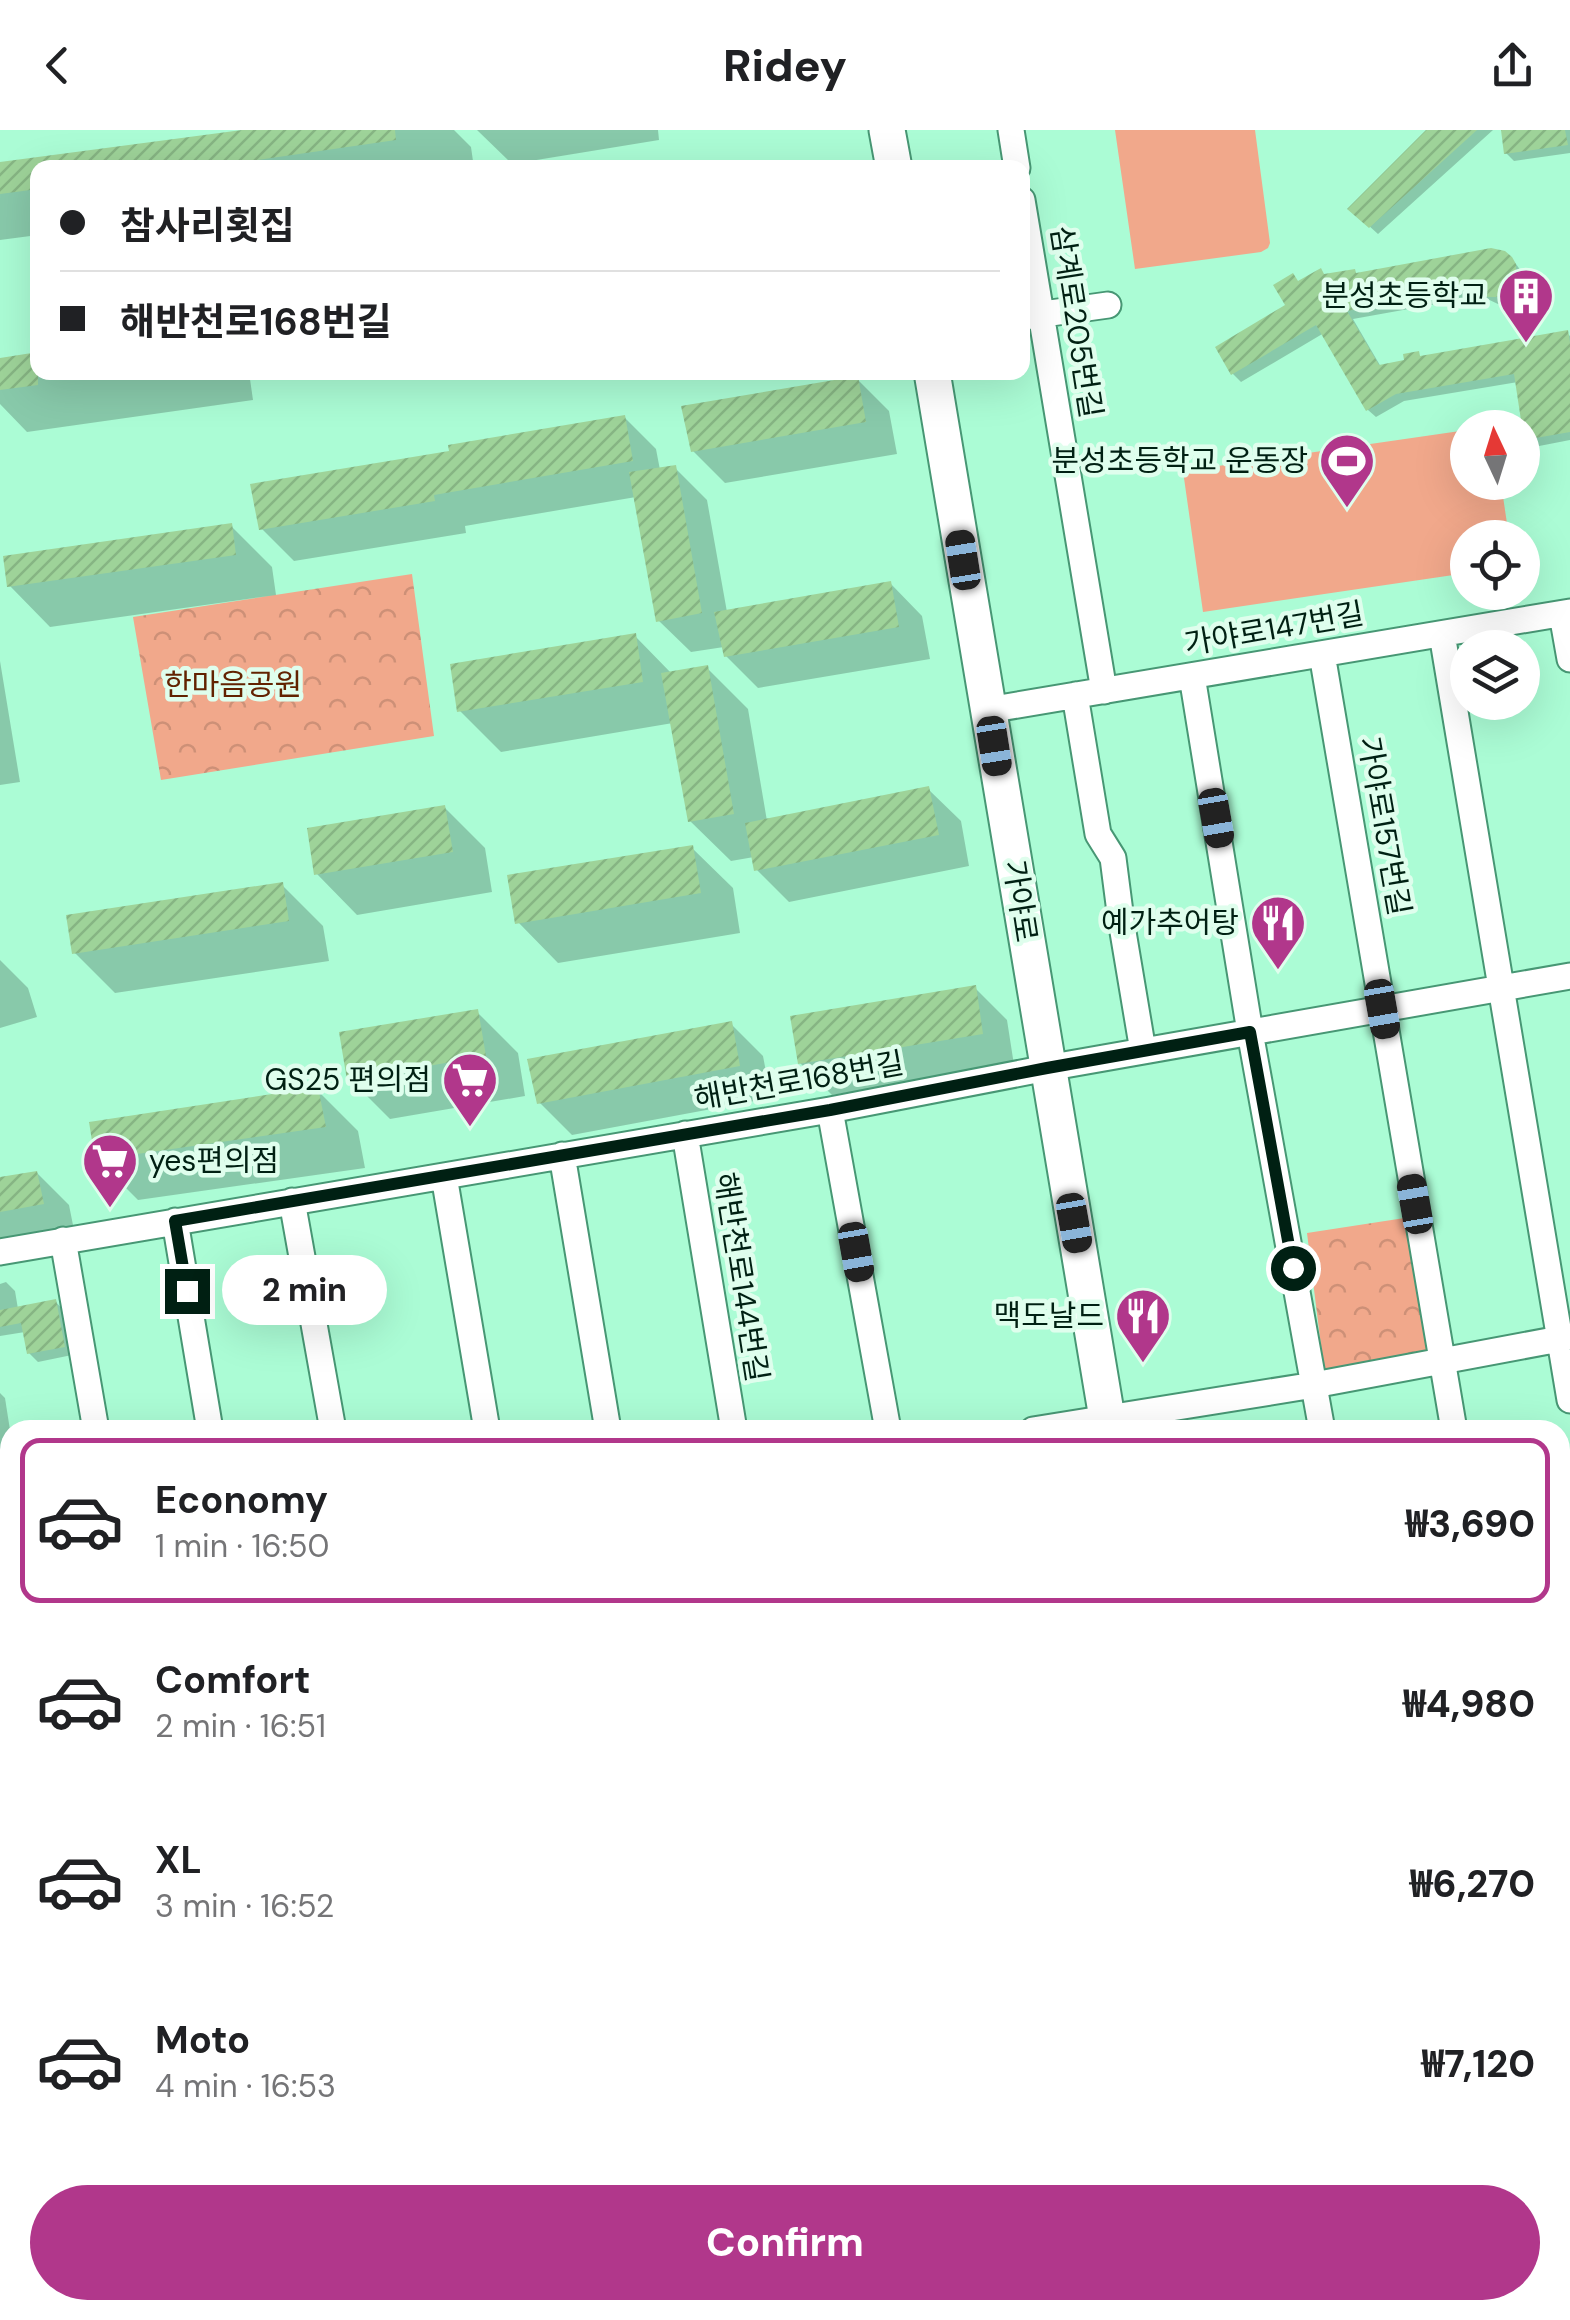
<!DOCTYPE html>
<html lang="en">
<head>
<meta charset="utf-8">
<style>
	:root { --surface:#fff; --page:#f6f6f6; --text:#202124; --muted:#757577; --line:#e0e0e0; --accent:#b1378b }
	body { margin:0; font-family:"DM Sans","Noto Sans KR",sans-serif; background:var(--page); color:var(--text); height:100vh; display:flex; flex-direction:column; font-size:38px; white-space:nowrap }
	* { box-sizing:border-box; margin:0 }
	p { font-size:32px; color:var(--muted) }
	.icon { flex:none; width:55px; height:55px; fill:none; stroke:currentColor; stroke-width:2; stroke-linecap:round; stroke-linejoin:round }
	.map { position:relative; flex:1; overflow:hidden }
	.details { position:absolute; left:0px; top:1290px; width:1570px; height:900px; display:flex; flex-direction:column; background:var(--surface); border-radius:30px 30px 0 0; box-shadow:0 10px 40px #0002 }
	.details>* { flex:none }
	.hud { position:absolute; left:30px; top:30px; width:1000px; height:220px; border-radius:20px; box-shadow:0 10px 40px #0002; display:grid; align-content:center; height:220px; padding:0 30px; background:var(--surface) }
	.needle { width:65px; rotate:356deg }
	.buttons { position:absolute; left:1450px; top:280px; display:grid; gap:20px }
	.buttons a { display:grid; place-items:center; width:90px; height:90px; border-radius:50%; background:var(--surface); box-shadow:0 10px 40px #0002; font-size:50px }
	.end { position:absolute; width:45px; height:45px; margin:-22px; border:12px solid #002013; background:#fff; box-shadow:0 0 0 5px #fff }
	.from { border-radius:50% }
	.bubble { position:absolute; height:70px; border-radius:35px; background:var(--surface); box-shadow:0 10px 40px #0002; font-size:32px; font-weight:800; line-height:70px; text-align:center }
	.car { position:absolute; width:30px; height:60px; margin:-30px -15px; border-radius:12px; box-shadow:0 0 8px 2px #0007; background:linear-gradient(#222 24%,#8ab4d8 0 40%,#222 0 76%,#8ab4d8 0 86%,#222 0) }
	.hud b { display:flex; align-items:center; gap:35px; height:95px; font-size:38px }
	.hud b+b { border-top:2px solid var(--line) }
	.hud i { width:25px; height:25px; background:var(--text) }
	ul { padding:18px 0 0; list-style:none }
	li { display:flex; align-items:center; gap:30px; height:165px; margin:0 20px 15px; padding:0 10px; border:5px solid transparent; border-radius:20px }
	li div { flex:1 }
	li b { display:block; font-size:38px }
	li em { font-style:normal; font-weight:800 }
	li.current { border-color:var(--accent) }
	li>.icon { width:90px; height:90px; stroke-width:1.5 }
	.cta { display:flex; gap:20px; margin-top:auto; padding:20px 30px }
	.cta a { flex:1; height:115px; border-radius:60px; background:var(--accent); color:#fff; font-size:40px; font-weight:800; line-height:115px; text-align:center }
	header { display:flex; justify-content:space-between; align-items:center; height:130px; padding:0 30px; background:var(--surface); font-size:45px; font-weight:800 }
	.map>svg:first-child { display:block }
</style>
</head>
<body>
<header><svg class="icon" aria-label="back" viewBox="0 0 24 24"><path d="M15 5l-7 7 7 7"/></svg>Ridey<svg class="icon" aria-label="share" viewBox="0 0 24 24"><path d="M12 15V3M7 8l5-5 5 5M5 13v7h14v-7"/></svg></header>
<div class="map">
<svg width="1570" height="2190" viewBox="0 0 1570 2190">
	<defs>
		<pattern id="park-crowns" width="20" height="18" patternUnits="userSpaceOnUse" patternTransform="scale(2.5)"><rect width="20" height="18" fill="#f1a88b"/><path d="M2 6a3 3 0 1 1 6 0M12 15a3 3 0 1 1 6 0" fill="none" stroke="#cd9077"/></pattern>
		<pattern id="building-hatch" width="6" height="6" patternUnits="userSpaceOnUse" patternTransform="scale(2.5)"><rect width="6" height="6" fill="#9ed399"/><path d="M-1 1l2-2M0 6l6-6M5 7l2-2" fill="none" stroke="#86b583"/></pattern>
	</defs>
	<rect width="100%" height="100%" fill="#abfcd5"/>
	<path fill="url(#park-crowns)" d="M412,444L434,606L161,650L133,487Z
		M1411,1087L1434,1227L1325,1248L1307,1103Z"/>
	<path fill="#f1a88b" d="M1115,0H1255L1270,113L1268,118L1261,122L1135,139Z
		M1467,300L1468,352L1501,353L1509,407L1468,408L1467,443L1203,482L1183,341Z"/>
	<path fill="#0003" d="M259,0H454L471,17L474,38H38V105L0,110V34Z
		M477,0H658L659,10L512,34Z
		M1430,0H1493L1378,104L1358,86Z
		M1504,0H1570V23L1514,31L1506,23Z
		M1516,134L1523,144V157L1515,171L1506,174H1498L1481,166L1353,189L1381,237L1406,232L1418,224L1423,229L1567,203L1570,206V310L1534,317L1526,309L1518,252L1404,271L1376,287L1368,280L1324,203L1241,252L1233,244L1219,218L1289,176L1300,153L1325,146Z
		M0,230L38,242H249L253,270L27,302L0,274Z
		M857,249L889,281L897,324L725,353L693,321Z
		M624,287L656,319L660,340L675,338L707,370L727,482L890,453L922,486L930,529L758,558L726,526L724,517L691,522L658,490L636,367L465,396L466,403L294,431L261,398L452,323Z
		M231,396L272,437L276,465L50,497L10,456Z
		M635,506L672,544L707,538L748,579L767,691L928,659L961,691L969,736L789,772L757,740L754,727L731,731L690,691L673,593L501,622L460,581Z
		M0,531L20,652L0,655Z
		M445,678L485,718L492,762L357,785L317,744Z
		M692,718L733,758L740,803L558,833L518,792Z
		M282,755L323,796L329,831L115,863L74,822Z
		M0,830L28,858L37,887L0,898Z
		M975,858L1007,890L1014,935L832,965L800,933Z
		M477,882L518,923L525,966L390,989L349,948Z
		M731,894L763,926L771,968L572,1005L540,973Z
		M317,960L358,1001L365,1038L138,1070L97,1029Z
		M37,1043L69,1075L75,1105L0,1119V1050Z
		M6,1152L15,1161L18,1179L55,1171L63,1180L72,1225L38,1232L29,1223L25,1202L0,1206V1154Z
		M0,1263L5,1268L10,1300V1308L4,1309L10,1349V1375L0,1377Z
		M10,1923V1996L0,1998V1925Z
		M83,2180H207L209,2190H64L62,2184Z
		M336,2180H388L390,2190H338Z
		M430,2180H537L539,2188L537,2190H431Z"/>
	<path fill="url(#building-hatch)" d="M242,0H395L396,10L203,38H38V59L0,64V32Z
		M1426,0H1477L1369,98L1347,79Z
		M1501,0H1565L1568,15L1504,24Z
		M1491,118L1505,121L1512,127L1516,134V149L1507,163L1497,167H1488L1472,159L1347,181L1379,235L1404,230L1403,224L1419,221L1420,226L1568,200L1570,213V302L1524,310L1514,244L1396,264L1366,281L1316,195L1231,245L1215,217L1285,175L1273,155L1293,143L1298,151L1321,138L1324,144L1355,139L1356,143Z
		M38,222V255L0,260V228Z
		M858,246L866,292L691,322L681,276Z
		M625,285L633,331L434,365L435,371L259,400L250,354L449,321L448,315Z
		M676,335L702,483L656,492L629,342Z
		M232,393L236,425L7,457L3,426Z
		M891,451L899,497L724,527L714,482Z
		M636,503L643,552L457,582L450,534Z
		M708,535L734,684L688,692L661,543Z
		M929,656L939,705L754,741L745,693Z
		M445,675L453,722L314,745L307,698Z
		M693,715L701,763L515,794L507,745Z
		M283,752L289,791L72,824L66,785Z
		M976,855L983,904L798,934L790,886Z
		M478,879L486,926L347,950L339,902Z
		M732,891L740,936L537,974L527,929Z
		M318,957L326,997L95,1030L89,992Z
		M37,1041L44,1074L0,1082V1047Z
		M56,1169L65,1217L27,1224L21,1193L0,1197V1180Z"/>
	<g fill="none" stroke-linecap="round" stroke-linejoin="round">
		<g stroke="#479774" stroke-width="29">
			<path id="street" d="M1011,0L1017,38
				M1022,70L1104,561
				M1022,187L1108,175
				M1562,484L1570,529
				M1442,504L1570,1270
				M1322,524L1454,1300
				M1192,546L1250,902L1322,1300
				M1075,565L1098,704L1113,728L1121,790L1143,921
				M988,580L1570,482
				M830,980L888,1300
				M685,1004L734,1300
				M562,1025L608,1300
				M444,1046L487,1300
				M292,1071L333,1300
				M175,1091L210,1300
				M63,1110L96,1300
				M0,1122L830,980L1047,938L1570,846
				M1033,1300L1314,1255L1570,1207
				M1560,1576L1570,1574
				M0,1712L10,1710
				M1560,1744L1570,1743
				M0,1837L10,1835
				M1560,2016L1570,2014
				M246,2180L248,2190
				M884,2180L886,2190
				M1039,2180L1041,2190
				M1480,2180L1481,2190
				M565,2190L625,2180"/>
		</g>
		<g stroke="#479774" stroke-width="39">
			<path id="secondary" d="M887,0L894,38
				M932,242L1109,1300
				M1560,1793L1570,1791
				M0,2064L10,2063
				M1261,2180L1263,2190"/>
		</g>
		<use href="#street" stroke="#fff" stroke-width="25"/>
		<use href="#secondary" stroke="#fff" stroke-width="35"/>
	</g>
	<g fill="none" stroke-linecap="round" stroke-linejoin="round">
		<path stroke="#002013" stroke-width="12" d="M187,1161L175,1091L830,980L1047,938L1250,902L1293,1138"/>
	</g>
	<defs>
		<g id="building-pin" transform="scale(2.875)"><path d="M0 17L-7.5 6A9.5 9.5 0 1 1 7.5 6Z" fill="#b1378b" stroke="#dffeed"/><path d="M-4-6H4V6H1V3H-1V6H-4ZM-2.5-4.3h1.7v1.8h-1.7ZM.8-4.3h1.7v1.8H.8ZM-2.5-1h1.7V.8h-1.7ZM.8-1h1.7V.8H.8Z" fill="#fff"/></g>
		<g id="stadium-pin" transform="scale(2.875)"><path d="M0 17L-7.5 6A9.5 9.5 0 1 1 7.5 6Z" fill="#b1378b" stroke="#dffeed"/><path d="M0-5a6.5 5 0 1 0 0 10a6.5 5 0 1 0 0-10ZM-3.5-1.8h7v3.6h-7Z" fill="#fff"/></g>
		<g id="restaurant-pin" transform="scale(2.875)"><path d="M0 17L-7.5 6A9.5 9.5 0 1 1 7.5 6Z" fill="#b1378b" stroke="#dffeed"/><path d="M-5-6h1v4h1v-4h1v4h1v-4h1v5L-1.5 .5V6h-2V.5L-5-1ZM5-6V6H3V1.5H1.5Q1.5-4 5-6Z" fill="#fff"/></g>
		<g id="supermarket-pin" transform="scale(2.875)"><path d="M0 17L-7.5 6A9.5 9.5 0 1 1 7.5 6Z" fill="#b1378b" stroke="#dffeed"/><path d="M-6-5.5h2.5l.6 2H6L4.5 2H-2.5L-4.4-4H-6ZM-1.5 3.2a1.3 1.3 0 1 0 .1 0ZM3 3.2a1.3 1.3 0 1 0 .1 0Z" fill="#fff"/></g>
	</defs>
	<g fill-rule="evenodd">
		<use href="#building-pin" x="1526" y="166"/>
		<use href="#stadium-pin" x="1347" y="331"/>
		<use href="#restaurant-pin" x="1278" y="793"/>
		<use href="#supermarket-pin" x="470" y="950"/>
		<use href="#supermarket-pin" x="110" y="1031"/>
		<use href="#restaurant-pin" x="1143" y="1186"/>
	</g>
	<g text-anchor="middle" stroke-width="9" stroke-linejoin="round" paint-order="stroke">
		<g font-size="30" fill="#002013" stroke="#dffeed" text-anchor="end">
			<text x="1487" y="176">분성초등학교</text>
			<text x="1308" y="341">분성초등학교 운동장</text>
			<text x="1239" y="803">예가추어탕</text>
			<text x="431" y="960">GS25 편의점</text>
			<text x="149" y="1041" text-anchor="start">yes편의점</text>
			<text x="1104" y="1196">맥도날드</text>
		</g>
		<g font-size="30" fill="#002013" stroke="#dffeed">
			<text transform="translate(1076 192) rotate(81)" y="10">삼계로205번길</text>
			<text transform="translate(1274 499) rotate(-10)" y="10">가야로147번길</text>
			<text transform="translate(1384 696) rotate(80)" y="10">가야로157번길</text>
			<text transform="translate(1020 771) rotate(81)" y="10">가야로</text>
			<text transform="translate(799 951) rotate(-10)" y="10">해반천로168번길</text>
			<text transform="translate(741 1147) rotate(81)" y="10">해반천로144번길</text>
		</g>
		<g font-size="30" fill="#622200" stroke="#dffeed">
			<text x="233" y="565">한마음공원</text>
		</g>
	</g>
</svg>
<div class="buttons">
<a><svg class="needle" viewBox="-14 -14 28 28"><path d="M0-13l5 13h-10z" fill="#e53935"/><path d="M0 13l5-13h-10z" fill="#757577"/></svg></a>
<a><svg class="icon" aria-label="locate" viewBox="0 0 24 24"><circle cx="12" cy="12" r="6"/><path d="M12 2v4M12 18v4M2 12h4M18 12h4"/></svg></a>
<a><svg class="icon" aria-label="layers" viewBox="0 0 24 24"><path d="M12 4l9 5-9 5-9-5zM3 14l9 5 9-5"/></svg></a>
</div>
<i class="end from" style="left:1293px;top:1138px"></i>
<i class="end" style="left:187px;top:1161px"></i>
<div class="bubble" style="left:222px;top:1125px;width:165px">2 min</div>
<i class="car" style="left:963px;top:430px;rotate:351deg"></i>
<i class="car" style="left:994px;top:616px;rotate:171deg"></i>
<i class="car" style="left:1216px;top:688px;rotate:170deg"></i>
<i class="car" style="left:1382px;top:879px;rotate:170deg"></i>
<i class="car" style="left:1415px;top:1074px;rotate:350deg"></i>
<i class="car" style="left:1074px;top:1093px;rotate:170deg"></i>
<i class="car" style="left:856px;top:1122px;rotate:170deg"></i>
<div class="hud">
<b><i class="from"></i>참사리횟집</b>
<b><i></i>해반천로168번길</b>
</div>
<section class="details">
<ul>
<li class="current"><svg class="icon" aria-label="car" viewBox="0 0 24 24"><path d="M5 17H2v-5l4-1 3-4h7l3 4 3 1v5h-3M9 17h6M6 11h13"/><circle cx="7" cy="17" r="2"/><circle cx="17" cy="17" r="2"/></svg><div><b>Economy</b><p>1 min · 16:50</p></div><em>₩3,690</em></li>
<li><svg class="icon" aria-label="car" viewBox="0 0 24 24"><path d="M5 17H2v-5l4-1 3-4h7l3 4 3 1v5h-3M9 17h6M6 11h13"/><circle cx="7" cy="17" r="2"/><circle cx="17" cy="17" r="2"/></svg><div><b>Comfort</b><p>2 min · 16:51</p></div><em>₩4,980</em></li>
<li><svg class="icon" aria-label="car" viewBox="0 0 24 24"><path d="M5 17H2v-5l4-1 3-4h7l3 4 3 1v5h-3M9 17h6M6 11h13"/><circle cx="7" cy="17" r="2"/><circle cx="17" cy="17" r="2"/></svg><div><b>XL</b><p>3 min · 16:52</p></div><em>₩6,270</em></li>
<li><svg class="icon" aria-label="car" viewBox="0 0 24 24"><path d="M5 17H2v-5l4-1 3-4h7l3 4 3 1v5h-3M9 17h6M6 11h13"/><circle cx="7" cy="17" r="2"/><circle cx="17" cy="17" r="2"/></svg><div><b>Moto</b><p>4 min · 16:53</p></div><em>₩7,120</em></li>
</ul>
<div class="cta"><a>Confirm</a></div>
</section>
</div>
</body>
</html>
